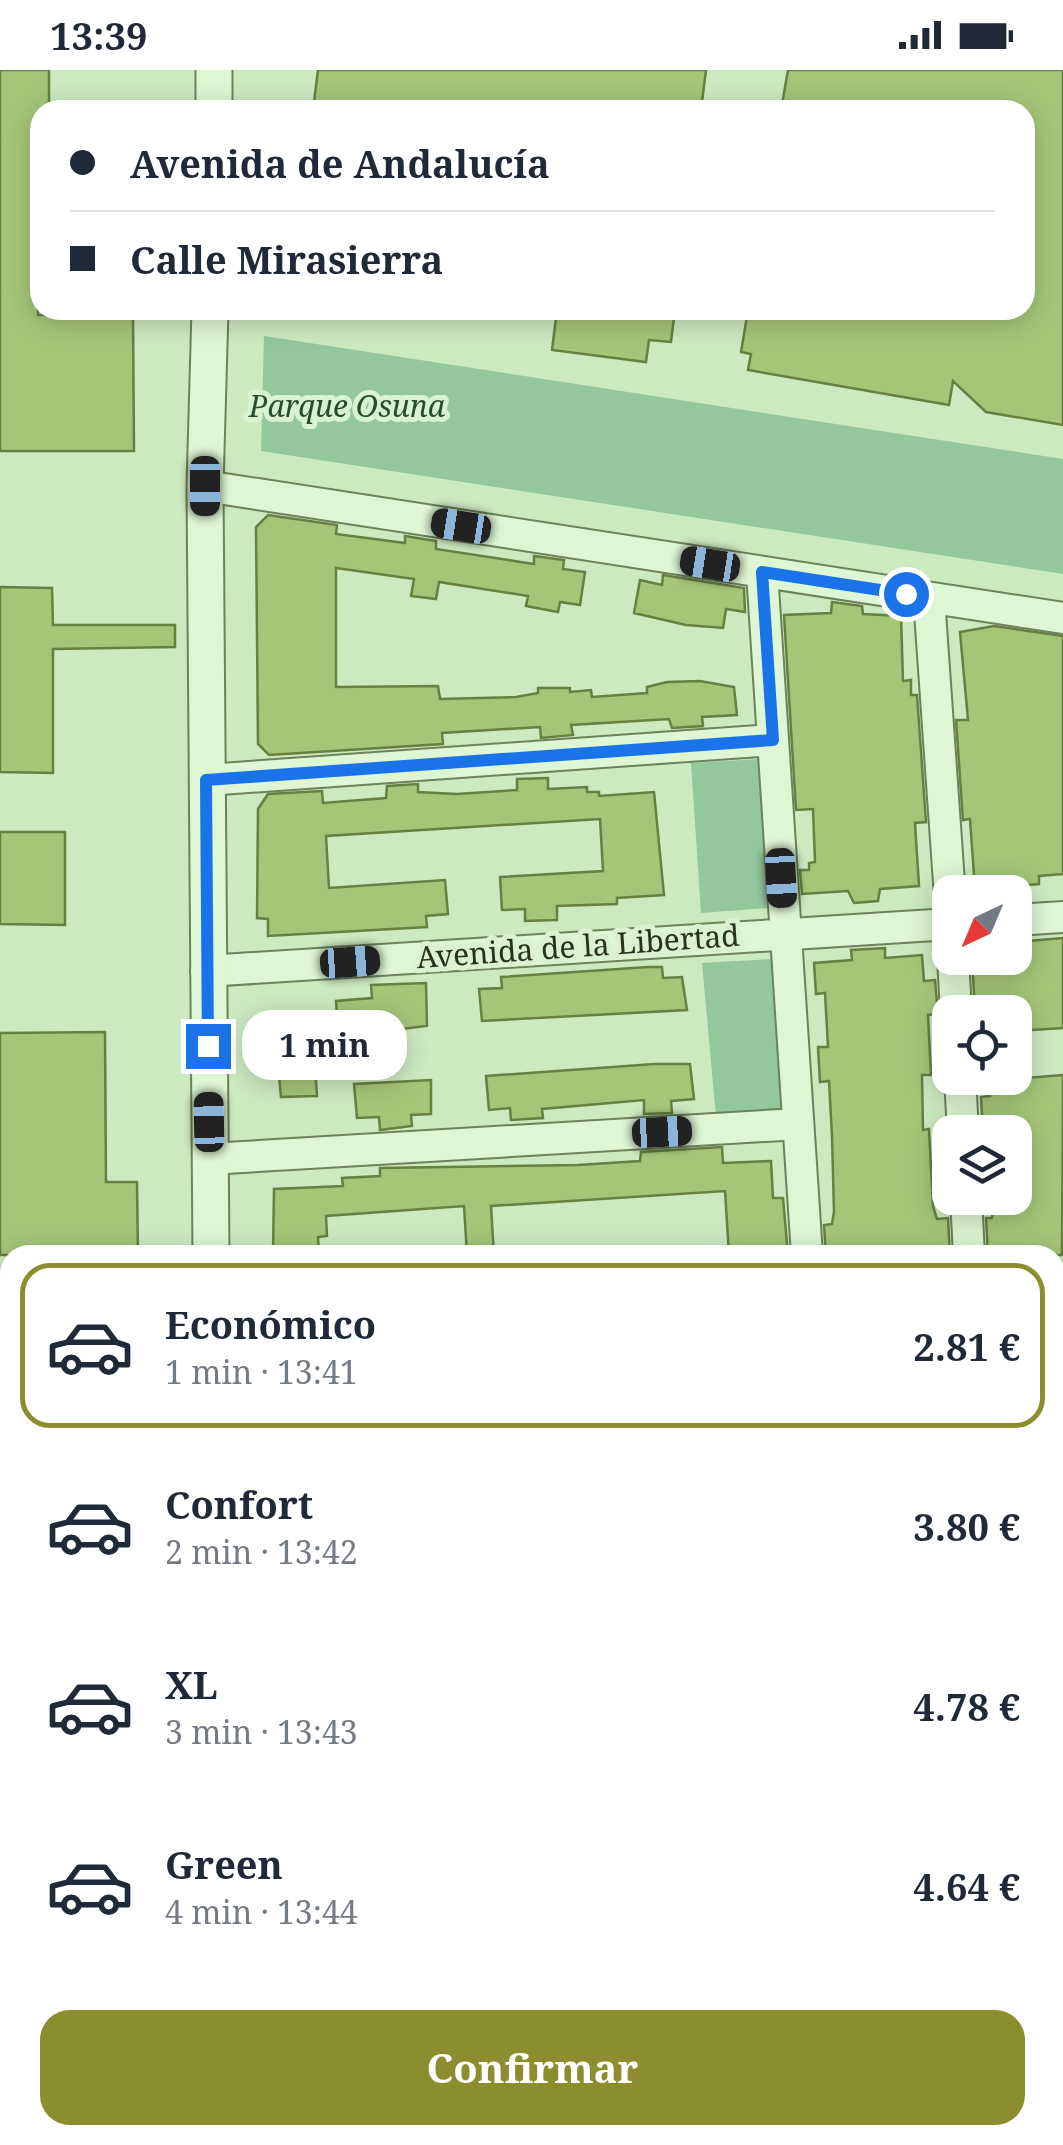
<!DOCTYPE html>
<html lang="es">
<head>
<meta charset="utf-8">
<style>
	:root { --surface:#fff; --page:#f6f6f7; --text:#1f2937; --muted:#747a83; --line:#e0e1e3; --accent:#8c8d2e }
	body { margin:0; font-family:"Noto Serif",serif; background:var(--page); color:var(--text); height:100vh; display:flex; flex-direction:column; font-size:38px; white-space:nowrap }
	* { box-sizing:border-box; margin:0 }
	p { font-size:32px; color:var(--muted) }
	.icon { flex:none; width:55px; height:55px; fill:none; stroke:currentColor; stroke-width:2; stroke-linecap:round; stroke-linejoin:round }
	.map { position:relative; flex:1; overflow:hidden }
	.side { position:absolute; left:0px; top:1175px; width:1065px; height:900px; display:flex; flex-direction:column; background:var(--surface); border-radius:30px 30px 0 0; box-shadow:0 5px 25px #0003 }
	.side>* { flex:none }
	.hud { position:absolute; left:30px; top:30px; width:1005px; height:220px; border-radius:30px; box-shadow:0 5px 25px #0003; display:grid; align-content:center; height:220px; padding:0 40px; background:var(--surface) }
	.needle { width:65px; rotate:224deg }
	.controls { position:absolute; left:932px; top:805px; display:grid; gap:20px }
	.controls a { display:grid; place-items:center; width:100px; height:100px; border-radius:20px; background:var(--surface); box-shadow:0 5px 25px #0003; font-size:50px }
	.end { position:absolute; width:45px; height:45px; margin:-22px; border:12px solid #1a73e8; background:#fff; box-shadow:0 0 0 5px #fff }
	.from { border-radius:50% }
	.bubble { position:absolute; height:70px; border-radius:30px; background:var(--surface); box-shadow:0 5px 25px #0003; font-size:32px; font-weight:700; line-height:70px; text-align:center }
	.car { position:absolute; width:30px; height:60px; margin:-30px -15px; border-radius:12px; box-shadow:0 0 8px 2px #0007; background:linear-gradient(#222 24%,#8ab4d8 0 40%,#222 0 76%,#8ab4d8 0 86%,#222 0) }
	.hud b { display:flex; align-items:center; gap:35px; height:95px; font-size:38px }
	.hud b+b { border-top:2px solid var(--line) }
	.hud i { width:25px; height:25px; background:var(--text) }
	ul { padding:18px 0 0; list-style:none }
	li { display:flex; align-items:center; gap:30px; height:165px; margin:0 20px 15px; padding:0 20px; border:5px solid transparent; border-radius:30px }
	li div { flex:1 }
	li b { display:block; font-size:38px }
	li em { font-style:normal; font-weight:700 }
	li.current { border-color:var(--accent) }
	li>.icon { width:90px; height:90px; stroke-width:1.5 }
	.cta { display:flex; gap:20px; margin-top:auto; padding:20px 40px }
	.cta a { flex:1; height:115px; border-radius:30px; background:var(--accent); color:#fff; font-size:40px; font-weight:700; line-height:115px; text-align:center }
	.status { display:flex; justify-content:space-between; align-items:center; height:70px; padding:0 50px; background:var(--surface); direction:ltr }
	.status svg { height:28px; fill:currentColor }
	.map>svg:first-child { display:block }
</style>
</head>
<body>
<div class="status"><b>13:39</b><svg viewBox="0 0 49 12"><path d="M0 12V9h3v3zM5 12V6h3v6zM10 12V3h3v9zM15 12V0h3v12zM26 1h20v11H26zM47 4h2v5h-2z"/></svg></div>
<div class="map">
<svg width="1063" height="2075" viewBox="0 0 1063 2075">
	<rect width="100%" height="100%" fill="#cceac0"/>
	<path fill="#95c79d" d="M264,266L1063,389V504L261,381Z
		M759,689L769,838L701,843L691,693Z
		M772,889L786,1041L716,1047L702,893Z"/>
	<path fill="#a4c679" stroke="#658041" stroke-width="2.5" d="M0,0H49V40H40L38,245H133L134,381H0Z
		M318,0H706L701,40H313Z
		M788,0H1063V355L986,342L953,311L949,335L748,300L751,284L741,282L748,240H1025V40H781Z
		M557,240H675L671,272L649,270L646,292L552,280Z
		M268,445L337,455L336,464L405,473V466L436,471V479L534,494V486L564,490L563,499L585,502L580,535L560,532L558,542L526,536L528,526L439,512L436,529L411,526L414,509L336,498V617L438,616L440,629L516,627L538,623V618H570V622L591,620L592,627L647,623V617L667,612L700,611L734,617L737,645L702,647L703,656L672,658L669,649L571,655L573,665L541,668L540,657L442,663L443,674L269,685L258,674L256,457Z
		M663,505L744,518L745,542L726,539L723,558L686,555L634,543L640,510L662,515Z
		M0,517L52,518L53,555H175V577L53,579V703L0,702Z
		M832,532L862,536L863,544L901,546L903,611L911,610V625H917L926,752L915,753L919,816L880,819L878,831L854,833L848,821L802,824L800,800H809V793L815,792L813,739L796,740L784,545L831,543Z
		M994,556L1063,566V804L1039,806V814L975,819L970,749L963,750L956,650H968L960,562Z
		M548,708V719L587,717V722H599V726L654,722L664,825L617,828V834L557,836V850L525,851V839L502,840L500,807L603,801L600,749L326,766L329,818L445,810L448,844L426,846L427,857L268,866V849L257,848L258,739L268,724L322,721L323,733L386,728L387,716L418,714V722L457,724L517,720V709Z
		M0,762H65V855L0,854Z
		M1063,868V958L1015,961V942H975L972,888H1015V872Z
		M885,878V888L922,885L924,911L935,910L938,944L928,945L931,1005H922L923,1060L929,1059L933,1136L937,1149L948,1148L950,1185H826L824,1155L832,1154L834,1142L832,1066L829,1011L820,1012L818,977H828L825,923L816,924L814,893L852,890L851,880Z
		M648,897H662L663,908L682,907L687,940L482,951L479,919L502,918L501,907Z
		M426,913L427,956L375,962V958L338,960L336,931L372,928L371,915Z
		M312,951L317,1026L281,1027L279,1006L269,1007L267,976L278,974L276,952Z
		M105,962L106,1112H137L138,1185H0V963Z
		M654,994H690L694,1029L671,1031L672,1043L644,1044V1030L542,1039L543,1048L511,1050L510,1038L489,1040L486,1006Z
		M1063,1005L1062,1185H988L986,1148H992L993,1128H1015V1062H983L981,1027L990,1026L988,1011Z
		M431,1010V1044L411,1045L412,1056L380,1060L379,1047L357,1048L354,1014Z
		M722,1077L723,1093L771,1091L773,1128H783L788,1185H729L725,1121L491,1136L494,1185H467L464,1136L326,1146L327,1166L318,1167L319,1185H273L274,1119L343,1116L342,1108L380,1106V1098L578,1095L640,1091L641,1082Z"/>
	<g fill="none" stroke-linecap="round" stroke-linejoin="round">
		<g stroke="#6c825a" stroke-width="26">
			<path id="pedestrian" d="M0,1328H10
				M0,1807H10"/>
		</g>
		<g stroke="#6c825a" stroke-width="34">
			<path id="minor" d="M205,416L1063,548
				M762,502L807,1185
				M929,528L950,827
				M206,710L773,670
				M1015,850L1063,847
				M953,888L956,942
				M206,901L950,854
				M960,1008L963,1062
				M209,1089L798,1054
				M966,1128L969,1185
				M1055,1219L1063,1218
				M0,1431H10
				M0,1540H10
				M1055,1592H1063
				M0,1626H10
				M48,2065L50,2075
				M125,2065L126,2075
				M258,2065L261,2075
				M290,2075L340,2065
				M772,2075L827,2065"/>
		</g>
		<g stroke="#6c825a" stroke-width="39">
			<path id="tertiary" d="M214,40V0
				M210,240L205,416L211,1185
				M1055,1775H1063
				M0,1947L10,1945
				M951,2065L958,2075"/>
		</g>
		<use href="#pedestrian" stroke="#ddf6d3" stroke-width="22"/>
		<use href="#minor" stroke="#ddf6d3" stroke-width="30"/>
		<use href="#tertiary" stroke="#ddf6d3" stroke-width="35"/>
	</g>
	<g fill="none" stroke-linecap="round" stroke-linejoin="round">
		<path stroke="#1a73e8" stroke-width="12" d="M208,976L206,710L773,670L762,502L906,524"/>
	</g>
	<g text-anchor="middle" stroke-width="10" stroke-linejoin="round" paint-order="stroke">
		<g font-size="30" font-style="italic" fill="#254e30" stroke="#d9f2cf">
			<text x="347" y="347">Parque Osuna</text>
		</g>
		<g font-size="30" fill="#28331d" stroke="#d9f2cf">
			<text transform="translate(578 877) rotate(-4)" y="10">Avenida de la Libertad</text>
		</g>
	</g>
</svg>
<div class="controls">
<a><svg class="needle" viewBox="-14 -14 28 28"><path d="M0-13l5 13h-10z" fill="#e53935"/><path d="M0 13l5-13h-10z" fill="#747a83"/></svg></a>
<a><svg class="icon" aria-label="locate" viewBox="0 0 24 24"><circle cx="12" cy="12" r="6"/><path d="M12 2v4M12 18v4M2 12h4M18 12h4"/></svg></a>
<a><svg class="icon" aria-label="layers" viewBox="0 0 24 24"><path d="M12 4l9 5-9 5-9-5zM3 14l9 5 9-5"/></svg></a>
</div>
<i class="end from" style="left:906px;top:524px"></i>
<i class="end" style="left:208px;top:976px"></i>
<div class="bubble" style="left:242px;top:940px;width:165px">1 min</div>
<i class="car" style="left:205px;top:416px;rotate:180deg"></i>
<i class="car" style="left:461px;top:456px;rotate:279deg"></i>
<i class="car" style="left:710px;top:494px;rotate:279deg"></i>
<i class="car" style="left:781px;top:808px;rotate:177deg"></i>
<i class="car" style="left:350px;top:892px;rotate:86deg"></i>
<i class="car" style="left:209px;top:1052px;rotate:359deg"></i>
<i class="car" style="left:662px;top:1062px;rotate:87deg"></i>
<div class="hud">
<b><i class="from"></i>Avenida de Andalucía</b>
<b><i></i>Calle Mirasierra</b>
</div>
<section class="side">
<ul>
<li class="current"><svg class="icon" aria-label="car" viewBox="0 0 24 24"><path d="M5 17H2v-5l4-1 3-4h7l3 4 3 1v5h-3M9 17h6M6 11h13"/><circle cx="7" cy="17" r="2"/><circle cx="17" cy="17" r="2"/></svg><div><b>Económico</b><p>1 min · 13:41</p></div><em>2.81 €</em></li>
<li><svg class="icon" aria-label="car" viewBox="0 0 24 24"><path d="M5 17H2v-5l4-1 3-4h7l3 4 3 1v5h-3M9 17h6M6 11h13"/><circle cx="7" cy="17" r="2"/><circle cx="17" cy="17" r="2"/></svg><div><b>Confort</b><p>2 min · 13:42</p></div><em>3.80 €</em></li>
<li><svg class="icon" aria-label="car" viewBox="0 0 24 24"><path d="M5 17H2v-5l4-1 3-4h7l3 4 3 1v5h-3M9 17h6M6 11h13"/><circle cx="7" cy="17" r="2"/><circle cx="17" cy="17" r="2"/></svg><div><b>XL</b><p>3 min · 13:43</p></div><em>4.78 €</em></li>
<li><svg class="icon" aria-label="car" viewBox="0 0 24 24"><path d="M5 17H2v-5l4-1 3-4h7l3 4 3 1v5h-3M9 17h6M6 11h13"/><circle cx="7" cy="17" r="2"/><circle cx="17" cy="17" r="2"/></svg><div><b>Green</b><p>4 min · 13:44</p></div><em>4.64 €</em></li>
</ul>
<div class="cta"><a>Confirmar</a></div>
</section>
</div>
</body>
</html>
